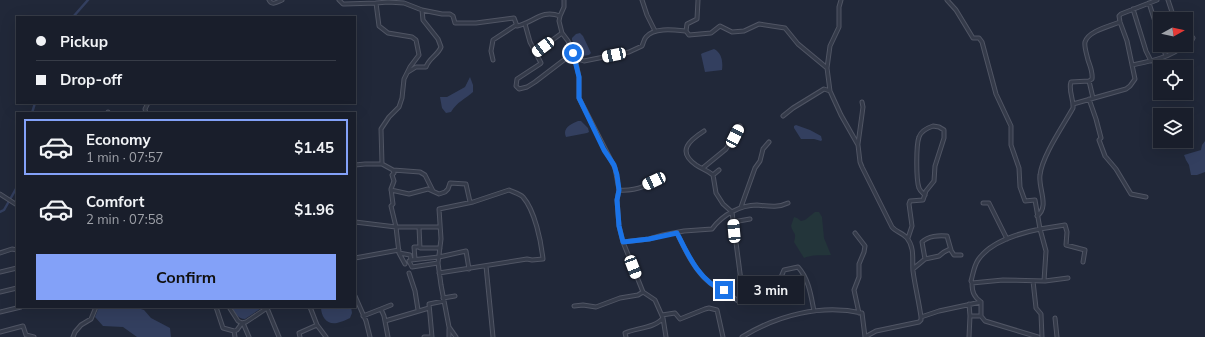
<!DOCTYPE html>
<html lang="en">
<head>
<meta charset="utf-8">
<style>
	:root { --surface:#191e2b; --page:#262b37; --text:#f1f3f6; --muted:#9fa2a9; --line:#373c47; --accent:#83a1f8 }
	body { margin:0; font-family:Mulish,sans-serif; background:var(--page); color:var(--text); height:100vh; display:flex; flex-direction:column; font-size:15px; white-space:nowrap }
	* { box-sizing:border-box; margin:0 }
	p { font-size:13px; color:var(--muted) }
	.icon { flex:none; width:22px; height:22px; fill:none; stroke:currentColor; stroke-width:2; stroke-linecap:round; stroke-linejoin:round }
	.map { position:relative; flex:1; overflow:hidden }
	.details { position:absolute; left:16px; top:112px; width:340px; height:196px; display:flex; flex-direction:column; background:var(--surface); border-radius:0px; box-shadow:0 4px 16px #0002,0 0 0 1px var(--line) }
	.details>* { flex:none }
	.top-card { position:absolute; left:16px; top:16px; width:340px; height:88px; border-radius:0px; box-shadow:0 4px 16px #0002,0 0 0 1px var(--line); display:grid; align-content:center; height:88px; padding:0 20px; background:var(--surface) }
	.needle { width:26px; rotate:82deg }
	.controls { position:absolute; left:1153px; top:12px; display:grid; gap:8px }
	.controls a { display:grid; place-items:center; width:40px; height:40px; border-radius:0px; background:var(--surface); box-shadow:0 4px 16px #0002,0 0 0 1px var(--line); font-size:20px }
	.end { position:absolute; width:18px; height:18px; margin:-9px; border:5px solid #1a73e8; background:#fff; box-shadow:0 0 0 2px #fff }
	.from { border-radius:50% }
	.bubble { position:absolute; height:28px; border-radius:0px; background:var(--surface); box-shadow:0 4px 16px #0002,0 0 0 1px var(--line); font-size:13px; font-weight:700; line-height:28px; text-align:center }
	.car { position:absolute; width:12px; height:24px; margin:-12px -6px; border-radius:5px; box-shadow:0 0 3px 1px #0007; background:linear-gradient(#fff 24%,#345 0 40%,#fff 0 76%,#345 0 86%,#fff 0) }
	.top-card b { display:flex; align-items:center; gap:14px; height:38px; font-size:15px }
	.top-card b+b { border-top:1px solid var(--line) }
	.top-card i { width:10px; height:10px; background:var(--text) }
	ul { padding:7px 0 0; list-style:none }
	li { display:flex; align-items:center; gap:12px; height:56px; margin:0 8px 6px; padding:0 12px; border:2px solid transparent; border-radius:0px }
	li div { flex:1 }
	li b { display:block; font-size:15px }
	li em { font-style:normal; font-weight:700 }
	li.current { border-color:var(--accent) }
	li>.icon { width:36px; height:36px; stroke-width:1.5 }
	.cta { display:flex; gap:8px; margin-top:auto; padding:8px 20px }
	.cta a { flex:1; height:46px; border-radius:0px; background:var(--accent); color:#111; font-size:16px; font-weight:700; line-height:46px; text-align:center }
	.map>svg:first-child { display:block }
</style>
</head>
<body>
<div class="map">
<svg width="1205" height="337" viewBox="0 0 1205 337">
	<rect width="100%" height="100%" fill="#212839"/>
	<path fill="#23353a" d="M815,212H819L822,217L824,238L831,255C821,256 814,254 804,258L794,242C797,232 793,234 791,226L794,217L797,218L801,221L805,220Z"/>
	<path fill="#333f5f" d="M580,33L583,36L591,53L589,55L582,56L572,40V38L576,34Z
		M714,49C722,53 723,62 722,70L705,72L701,54L703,53Z
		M470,77L473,85V92C465,99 457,102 451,112L446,113L442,108L440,97H447L465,87Z
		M578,121H581L588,128L589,132L587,133L566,137C562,128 571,124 578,121Z
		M796,125L810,130L821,136L822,140L821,141L814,139H801L794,128V126Z
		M1205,141V172L1197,175H1191L1189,165L1186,160L1184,155L1201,150L1202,145Z
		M99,307H134L144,310L151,318L170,328L171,337H137L123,327L103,326L95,317Z
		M232,307H263L245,319C238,319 235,313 232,307Z
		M321,307H351L352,313L350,318C346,320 341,322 337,323C327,325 321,317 321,307Z"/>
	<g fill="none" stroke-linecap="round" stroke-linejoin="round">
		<path stroke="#333f5f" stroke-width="2.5" d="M73,17L88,0
			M32,113L35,103
			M0,212L4,210L17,187"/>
		<g stroke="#505564" stroke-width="5">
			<path id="minor" d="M269,0C272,6 277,2 282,0
				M339,0L343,4H345L376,3
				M564,0V7L560,16L559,21L562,33L568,41L575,58L579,77V98L615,168L619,190L617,200L619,226L623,242L643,292L638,295L620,298L596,307L583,305L574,306
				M642,0L647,15L655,31
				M841,0L839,7V27L830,46L827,68L830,91L841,115L858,145L860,162L862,167L892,227C896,232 903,233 907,238C915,248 912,260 913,271C915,286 919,302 921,317
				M947,0L956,10L973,38H979L982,42L996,94L1011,126V145L1019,168L1020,187L1025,201L1035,200L1040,229L1065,225L1067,232L1066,245L1085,250L1083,262
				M1168,0L1172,12L1177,19
				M1149,3L1160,37
				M1133,9L1146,51L1151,61
				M525,24L530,42L541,63L540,64L517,79L516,86L519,89L527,87L535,82L573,53
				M1186,29L1193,38L1191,42L1186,44
				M686,31L687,24L697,19L698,0
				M1162,45L1166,56
				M536,52L562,33
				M575,58L584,61L629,52L642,46C643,44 644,39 646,37C654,27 675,30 686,31L689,35L711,33L720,26L732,32L744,31L759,24L785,28L798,44L827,68
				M493,60L491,51L493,40L516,25
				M1132,65C1151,61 1169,58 1185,45
				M408,72L416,67H426C429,58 438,55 441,47L438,39L423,20L422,10
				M1089,81L1093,98
				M1089,99L1096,119L1101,138L1099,140L1105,156L1116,169L1131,194L1146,197
				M1073,104L1126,89L1130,86L1135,79L1127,41L1120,22L1119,16L1121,14L1157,0
				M108,112V113
				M146,113L145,109L148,103
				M783,116L793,108L824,89L830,91
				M704,131C690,140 676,151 696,165C702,169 707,170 713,175
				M858,144L863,107L862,102
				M355,165L365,164H382
				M704,167L726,149L740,126
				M393,170L420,172L425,175L433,191
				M391,190L409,194L428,189L439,194L445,192L448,189L450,183L466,184L470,202
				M619,190C634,191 648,187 659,176
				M0,194L17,205
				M983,203H989L1007,239
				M741,207L755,168L760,161L763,149L769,142
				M1037,216C1050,207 1038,188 1040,175C1042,156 1063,126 1073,108C1074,100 1068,90 1071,82L1089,81L1092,79C1093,72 1090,66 1088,60C1087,55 1084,47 1085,42C1088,31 1110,26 1120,22
				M355,222L396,227H440
				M733,222L750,219
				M396,227L391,206L393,204L391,189L394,181L392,175L394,173L393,170L382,164L381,129L389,117L399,107L402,98L404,79L410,67L419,55L416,40L412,37L388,33L379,26L376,3L388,2L404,3L422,10L442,14H450L453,16L455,23H476L514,18L517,26C535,22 541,9 560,16
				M396,227L399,253L410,255L411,260L439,257L466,251L469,269
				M419,227L420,248H440
				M677,233C685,250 695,271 710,283C715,287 721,288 727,291C732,295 735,301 741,302L743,301V296L732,212L723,204L716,193L713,175L719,170
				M855,233L865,246L864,252L859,264V277L854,290L859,313
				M908,238L912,226L909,204L910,201L923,200L926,191L934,181L935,166L944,138V130L939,127L933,126C927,128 921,131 919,137C916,145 916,180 919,188C920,191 923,193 925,195
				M623,242L649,239L663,235L684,231L712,229C722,215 740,205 757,205C768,206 778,208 788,203
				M0,253L12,249L17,250
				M399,253L405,264
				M355,258L399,250
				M415,259L414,247H420
				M925,259L939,256L944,252L950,249L954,255H961
				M411,260L409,261L412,267L438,263
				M486,266L493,337
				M913,269L925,259L922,242C928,236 939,235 947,236L951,250
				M0,272L17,268
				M409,273L415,291L418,310
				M439,273L527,259L532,260L543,259C541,241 535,211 523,197C520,194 513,192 509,190L473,202L439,209L441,239L438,263L441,285L449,327L456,337
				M1033,281L1036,308L1041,314L1042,337
				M972,283L971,281C973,274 974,266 978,260C990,242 1020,233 1040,229L1046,251L1044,281
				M0,292L17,288
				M355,296L366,321L370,337
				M443,298L455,296
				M741,302H748L768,289L781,277L784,270L798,267C809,279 811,296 814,311
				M981,302C974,297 972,292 972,283L1003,280L1045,281L1068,278
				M981,302V316L985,321L1038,337
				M969,304L970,316L969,337
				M216,307L223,328L234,331L235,337
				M229,307L238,321L242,323L246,322L267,308
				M268,307L267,308L279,337
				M310,307L317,325
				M381,309L391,305
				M0,312L21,307
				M662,315L675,313L680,319L705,309L709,308L717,310L723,337
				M363,316L381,309L384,316L388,337
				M970,316H981
				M663,318L666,337
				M1055,318L1057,337
				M385,321L429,308
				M243,323L249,337
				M234,331L237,330L242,323
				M0,332L23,326L26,335L34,337
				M73,337L75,332L81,325L91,319L96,307
				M300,337L299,333L317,325L326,337
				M424,337H431
				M432,337L429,304L444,301
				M449,337V329
				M626,337L625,333C636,328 655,328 663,318L655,300L643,292
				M742,337C778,315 821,304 862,313L865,337
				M865,337L876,331L919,322L921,320V317L939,311L981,302"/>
		</g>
		<use href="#minor" stroke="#353b4a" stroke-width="3"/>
	</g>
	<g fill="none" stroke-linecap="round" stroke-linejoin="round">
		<path stroke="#1a73e8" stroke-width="5" d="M573,53L579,77V98L604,150L614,165L617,175L619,190L617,200L619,226L623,242L649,239L677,233C687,253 700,283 724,290"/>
	</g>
</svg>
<div class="controls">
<a><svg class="needle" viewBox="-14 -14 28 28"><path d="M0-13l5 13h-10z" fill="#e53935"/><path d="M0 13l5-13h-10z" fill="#9fa2a9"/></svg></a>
<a><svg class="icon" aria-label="locate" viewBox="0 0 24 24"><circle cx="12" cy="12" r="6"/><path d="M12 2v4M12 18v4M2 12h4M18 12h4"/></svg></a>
<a><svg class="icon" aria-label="layers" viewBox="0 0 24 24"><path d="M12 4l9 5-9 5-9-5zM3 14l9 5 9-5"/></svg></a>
</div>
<i class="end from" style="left:573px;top:53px"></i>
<i class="end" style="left:724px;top:290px"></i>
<div class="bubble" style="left:738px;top:276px;width:66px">3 min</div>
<i class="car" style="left:543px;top:47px;rotate:233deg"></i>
<i class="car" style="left:614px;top:55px;rotate:258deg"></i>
<i class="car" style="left:735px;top:136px;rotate:27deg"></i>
<i class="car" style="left:654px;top:181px;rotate:245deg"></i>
<i class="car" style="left:734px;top:231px;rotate:355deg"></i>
<i class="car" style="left:633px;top:267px;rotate:159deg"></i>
<div class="top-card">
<b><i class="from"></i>Pickup</b>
<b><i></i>Drop-off</b>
</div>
<section class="details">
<ul>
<li class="current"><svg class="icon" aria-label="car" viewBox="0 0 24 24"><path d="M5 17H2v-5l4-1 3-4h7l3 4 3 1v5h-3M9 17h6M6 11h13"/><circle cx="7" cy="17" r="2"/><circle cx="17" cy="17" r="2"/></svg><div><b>Economy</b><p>1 min · 07:57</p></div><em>$1.45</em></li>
<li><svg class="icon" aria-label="car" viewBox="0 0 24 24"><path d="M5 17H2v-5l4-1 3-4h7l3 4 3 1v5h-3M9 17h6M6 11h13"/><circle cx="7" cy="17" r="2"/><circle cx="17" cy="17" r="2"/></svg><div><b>Comfort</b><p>2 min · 07:58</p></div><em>$1.96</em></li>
</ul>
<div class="cta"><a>Confirm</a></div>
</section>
</div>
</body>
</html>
